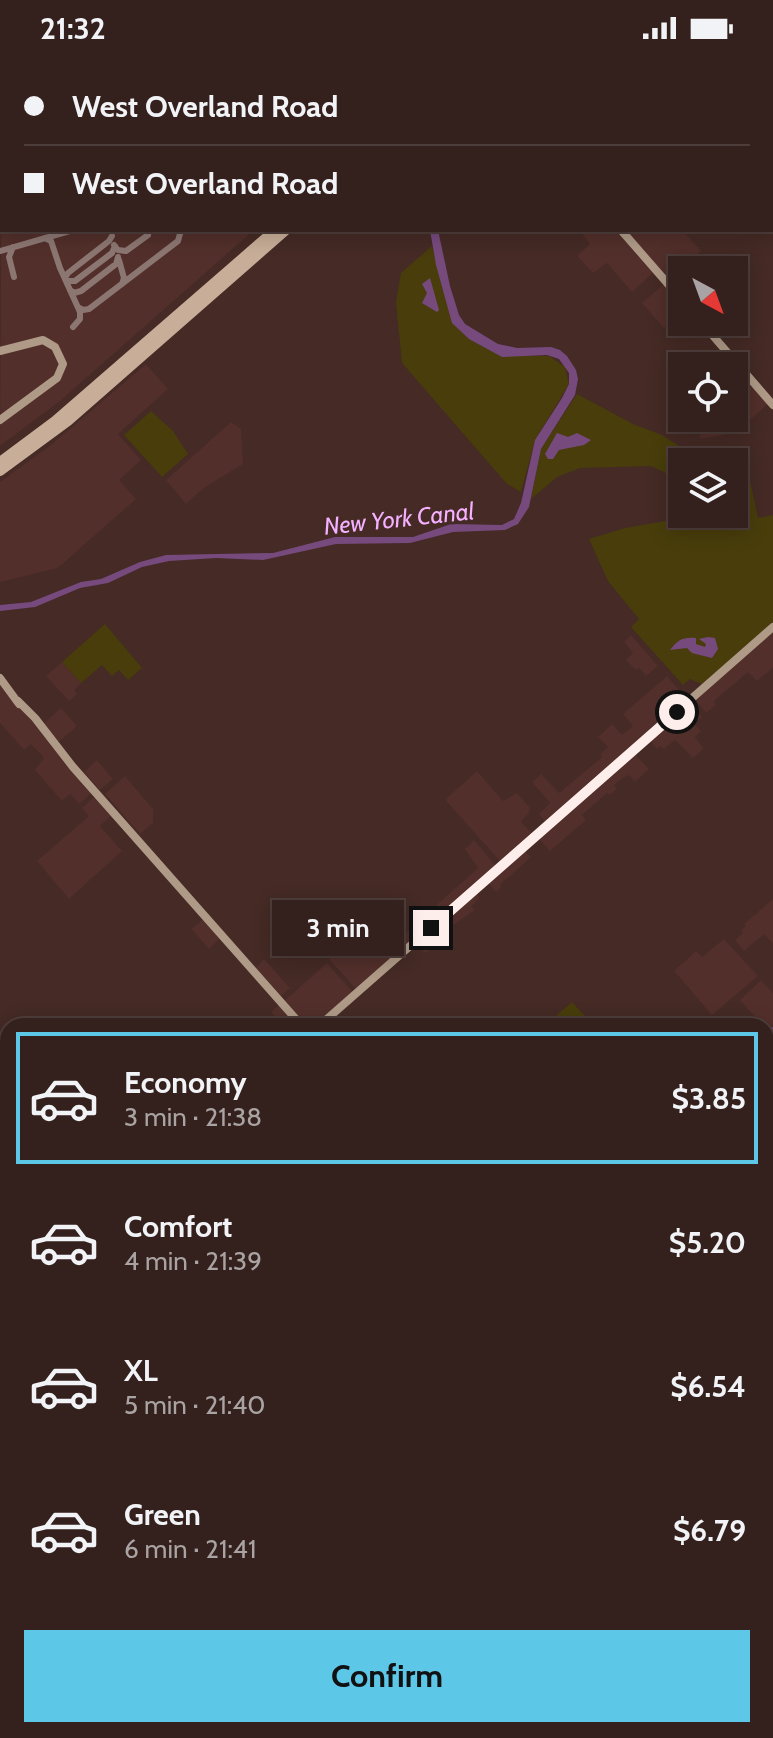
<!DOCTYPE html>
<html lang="en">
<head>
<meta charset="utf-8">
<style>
	:root { --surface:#34201c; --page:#3c2825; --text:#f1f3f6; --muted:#a9a3a3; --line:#4e3e3b; --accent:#5dc7e8 }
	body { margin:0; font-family:Cabin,sans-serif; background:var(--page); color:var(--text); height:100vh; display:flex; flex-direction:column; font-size:30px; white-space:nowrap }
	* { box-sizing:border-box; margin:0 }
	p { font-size:26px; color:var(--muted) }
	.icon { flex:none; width:44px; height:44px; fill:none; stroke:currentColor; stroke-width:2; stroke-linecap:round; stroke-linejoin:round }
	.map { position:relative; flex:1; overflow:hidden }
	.drawer { position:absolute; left:0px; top:962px; width:774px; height:720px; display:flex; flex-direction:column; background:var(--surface); border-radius:24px 24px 0 0; box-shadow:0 4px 20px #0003,0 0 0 2px var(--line) }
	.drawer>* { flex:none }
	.guide { position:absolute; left:0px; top:0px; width:774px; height:176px; box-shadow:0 4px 20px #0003,0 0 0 2px var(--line); display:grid; align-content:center; height:176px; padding:0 24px; background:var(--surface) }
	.needle { width:52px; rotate:139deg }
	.controls { position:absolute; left:668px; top:200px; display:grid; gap:16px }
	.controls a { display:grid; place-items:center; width:80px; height:80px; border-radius:0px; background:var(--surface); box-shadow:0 4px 20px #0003,0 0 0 2px var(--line); font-size:40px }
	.end { position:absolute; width:36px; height:36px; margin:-18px; border:10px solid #fdeeeb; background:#111; box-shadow:0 0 0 4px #111 }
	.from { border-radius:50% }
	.bubble { position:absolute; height:56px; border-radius:0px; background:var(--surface); box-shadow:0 4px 20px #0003,0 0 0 2px var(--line); font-size:26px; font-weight:700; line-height:56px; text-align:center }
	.guide b { display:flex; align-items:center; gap:28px; height:76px; font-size:30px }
	.guide b+b { border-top:2px solid var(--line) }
	.guide i { width:20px; height:20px; background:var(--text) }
	ul { padding:14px 0 0; list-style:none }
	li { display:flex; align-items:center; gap:24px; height:132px; margin:0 16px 12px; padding:0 8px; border:4px solid transparent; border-radius:0px }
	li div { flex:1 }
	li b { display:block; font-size:30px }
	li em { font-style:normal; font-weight:700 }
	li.current { border-color:var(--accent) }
	li>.icon { width:72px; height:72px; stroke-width:1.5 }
	.primary-button { display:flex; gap:16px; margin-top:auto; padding:16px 24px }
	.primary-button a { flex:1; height:92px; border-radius:0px; background:var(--accent); color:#111; font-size:32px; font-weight:700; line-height:92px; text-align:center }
	.status { display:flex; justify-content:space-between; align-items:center; height:56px; padding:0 40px; background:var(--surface); direction:ltr }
	.status svg { height:22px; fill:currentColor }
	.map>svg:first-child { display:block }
</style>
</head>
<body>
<div class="status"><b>21:32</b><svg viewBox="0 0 49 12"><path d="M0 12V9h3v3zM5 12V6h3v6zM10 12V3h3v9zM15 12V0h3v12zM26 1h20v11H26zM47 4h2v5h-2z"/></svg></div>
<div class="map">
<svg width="773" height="1682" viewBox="0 0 773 1682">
	<rect width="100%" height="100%" fill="#452a25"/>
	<path fill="#522f2a" d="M109,0H484L482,2Z
		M2,46V174H254L60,345L0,390Z
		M579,174H616L654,216L632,236L607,207L593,217L577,200L590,188Z
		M626,174H682L701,195L672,221L682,223V238Z
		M664,228L682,249V256L664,272L642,247Z
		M146,308L168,333L118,378L141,404L119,424L136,443L58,512L0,526V426L52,388Z
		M734,331H753L768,348L735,377L700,383L702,362H734Z
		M231,366L241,373L243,408L204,432L186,448L166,424Z
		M773,576V612L757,625L748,616L714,645L716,649L706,657L696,644Z
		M631,579L658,610L646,620L639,612L636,614L626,604L633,597L624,586Z
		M62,606L81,627L74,634L77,638L69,645L46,620Z
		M667,620L686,642L545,765L539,758L550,747L532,726L541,718L559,737L602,701L600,698L608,691L598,681L612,668L622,679L633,670L623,658Z
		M0,628L93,736L79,748L70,738L62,745L35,714L44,702L31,688L24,694L0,667Z
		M690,648L702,661L694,667L701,675L695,681L704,693L693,702L675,684L664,693L660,690L657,693L650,684Z
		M61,652L77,670L59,686L43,668Z
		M634,697L649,713L635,726L629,719L620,724L614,729L617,733L610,739L607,737L582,759L586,764L550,795L538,782Z
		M97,704L113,723L100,734L84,716Z
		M477,715L503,745L517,737L530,752L529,757L521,765L532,778L500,805L447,746V742Z
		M125,720L153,753V767L140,778L105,738Z
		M96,739L112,759L100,770L122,795L69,843L37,805L89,760L82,752Z
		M474,784L500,815L524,794L531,801L500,829L501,831L496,836L483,821L356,933L329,903L350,885L364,900L376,890L383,897L478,812L465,793Z
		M476,837L480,842L471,850L475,854L431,884L434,888L426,897L416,890Z
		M773,843V888L764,878L744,895L735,884L743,877L741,874L746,870L744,868Z
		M204,863L220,882L209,893L191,873Z
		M724,883L758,920L712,959L674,915L696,895L702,901Z
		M264,903L290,932L281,940L256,912Z
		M327,907L353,936L314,970H306L284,945Z
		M761,924L773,937V969L766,982V970H757L754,966L757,963L740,944Z
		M279,949L297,970H273L279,965L271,956Z
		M766,1609H773V1666H766Z
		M672,1674H723L724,1682H673Z
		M632,1675H650L651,1682H595L599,1679Z"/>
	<path fill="#483d0b" d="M432,190L452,266L469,283L502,300H549L565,311L569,328L535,384L521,436L507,428L402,307L396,246L401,217Z
		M577,338L633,368L662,379L679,390L673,418L682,421V425L651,410L580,412L557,421L531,443L541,393Z
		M151,355L173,375L188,398L162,421L124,379Z
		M749,420L758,462L773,459V566L702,628L690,623L683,629L631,571L639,563L608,525L589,483L625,472L683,462L686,458H734V423Z
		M105,568L142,612L128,624L119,614L112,620L102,609L81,627L62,606Z
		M572,946L594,970H553L551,968L559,961L557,959Z
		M0,1128L8,1133V1184L5,1181L0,1185Z
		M766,1308L773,1311V1442L766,1423Z
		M74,1674H132L128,1679C108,1682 94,1679 74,1674Z
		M354,1674H632V1675L599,1679L595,1682H340Z"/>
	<path fill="#774a7e" d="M430,174H438L450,230L459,259L465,268L498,288L517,292L551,291L560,294L567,300L576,314L578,323L575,339L541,393L529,451L518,468L505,474L453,476L410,487L336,488L263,504L216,502L169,505L142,511L108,527L80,532L35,551L0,555V549L31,546L81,526L101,523L140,506L166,499L273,497L335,481H413L451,468L502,469L514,463L521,447L535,384L562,342L569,328V317L559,303L547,299L502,301L469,283L452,267L436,209Z
		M430,222L439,254L437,256L422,247L427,237L422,228Z
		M557,377L568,381L577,377L591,384L584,389L559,394L553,403H548L545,398Z
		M708,581L715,582L718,593L712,602L692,597L687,592L670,594C678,584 682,581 696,582V588L705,591L706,588L699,583Z
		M24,1674C39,1674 55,1673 70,1674C89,1675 117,1682 132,1674L262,1676L309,1674L301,1676L303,1679L313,1674L305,1681L293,1682H209L188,1679L178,1682H50L55,1678C42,1674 27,1682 12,1682Z"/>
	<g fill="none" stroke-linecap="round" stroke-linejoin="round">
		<path stroke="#774a7e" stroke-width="2" d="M766,1376L773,1377
			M766,1409L773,1426
			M0,1636L7,1638"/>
		<path stroke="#774a7e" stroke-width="4" d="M752,0H759
			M732,2L734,0
			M766,986L773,973
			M0,1121L8,1126
			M766,1238L773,1249
			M0,1345H1
			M7,1346H8"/>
		<path stroke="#8c7672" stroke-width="6" d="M130,0L138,1
			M43,2L50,0
			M122,2L123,0
			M279,2V0
			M394,2L396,0
			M0,14H2
			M0,41L2,40
			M45,182L51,185L60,212L80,256V263L73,271
			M114,189L118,194L126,195L148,179
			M13,191L9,201L14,221
			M0,195L73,174
			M119,204L124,222L122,228
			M65,222L68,217L109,185L112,180
			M66,225H75L112,197L115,190
			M70,234L74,237L81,235L116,208L118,201
			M78,251L83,254L89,253L178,185L181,174"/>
		<path stroke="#8c7672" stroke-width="14" d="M291,2L298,0
			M0,85L2,84
			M0,155L2,154"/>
		<path stroke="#af9a87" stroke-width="8" d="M544,2V0
			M650,2L653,0
			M621,174L682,244
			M701,266L773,349
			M0,295L43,284L55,291L63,308L57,322L0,364
			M0,622L19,648
			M18,645L35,662L73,711L302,970
			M319,970L773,571
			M0,1106L8,1114
			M0,1407L8,1417
			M766,1607L773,1606
			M0,1659L8,1660
			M64,1674L72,1682
			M230,1674L237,1682
			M653,1674V1682
			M726,1674L727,1682"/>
		<path stroke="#c8ae98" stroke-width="10" d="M772,61H773
			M772,69H773
			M0,406L55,365L275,174
			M0,415L68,365L286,174"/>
		<path stroke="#d3c1be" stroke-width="2" stroke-dasharray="4 8" stroke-linecap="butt" d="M0,1011L8,1015
			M766,1245L773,1242"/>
	</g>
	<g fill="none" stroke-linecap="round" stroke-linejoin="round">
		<path stroke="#fdeeeb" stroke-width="10" d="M431,872L677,656"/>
	</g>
	<g text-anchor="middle" stroke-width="6" stroke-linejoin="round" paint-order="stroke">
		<g font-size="24" font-style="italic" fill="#f5b1ff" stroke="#452a25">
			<text transform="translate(399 463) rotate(-6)" y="8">New York Canal</text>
		</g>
	</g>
</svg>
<div class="controls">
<a><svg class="needle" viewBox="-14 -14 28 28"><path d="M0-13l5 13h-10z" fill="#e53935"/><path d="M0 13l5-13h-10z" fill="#a9a3a3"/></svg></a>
<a><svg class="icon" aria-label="locate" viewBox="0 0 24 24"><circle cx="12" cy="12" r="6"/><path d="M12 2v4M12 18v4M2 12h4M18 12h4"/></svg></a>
<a><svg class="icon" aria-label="layers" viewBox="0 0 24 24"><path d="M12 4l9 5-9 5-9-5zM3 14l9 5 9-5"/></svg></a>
</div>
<i class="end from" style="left:677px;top:656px"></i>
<i class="end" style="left:431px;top:872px"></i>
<div class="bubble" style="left:272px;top:844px;width:132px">3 min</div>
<div class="guide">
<b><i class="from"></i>West Overland Road</b>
<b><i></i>West Overland Road</b>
</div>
<section class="drawer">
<ul>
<li class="current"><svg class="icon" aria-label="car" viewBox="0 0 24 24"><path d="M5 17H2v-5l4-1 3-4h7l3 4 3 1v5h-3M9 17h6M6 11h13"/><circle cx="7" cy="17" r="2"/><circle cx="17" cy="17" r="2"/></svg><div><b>Economy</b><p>3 min · 21:38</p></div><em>$3.85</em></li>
<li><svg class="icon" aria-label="car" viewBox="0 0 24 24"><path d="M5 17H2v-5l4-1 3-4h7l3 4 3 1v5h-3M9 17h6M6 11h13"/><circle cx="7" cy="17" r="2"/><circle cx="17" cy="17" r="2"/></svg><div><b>Comfort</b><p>4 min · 21:39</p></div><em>$5.20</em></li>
<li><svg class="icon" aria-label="car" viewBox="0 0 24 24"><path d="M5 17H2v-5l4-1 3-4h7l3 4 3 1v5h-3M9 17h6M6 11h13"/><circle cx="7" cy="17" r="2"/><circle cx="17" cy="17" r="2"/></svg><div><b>XL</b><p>5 min · 21:40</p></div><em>$6.54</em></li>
<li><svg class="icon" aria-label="car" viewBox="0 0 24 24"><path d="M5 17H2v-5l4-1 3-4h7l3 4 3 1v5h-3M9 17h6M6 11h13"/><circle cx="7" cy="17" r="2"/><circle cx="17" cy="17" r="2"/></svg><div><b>Green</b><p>6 min · 21:41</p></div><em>$6.79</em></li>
</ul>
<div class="primary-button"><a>Confirm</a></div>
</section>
</div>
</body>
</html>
